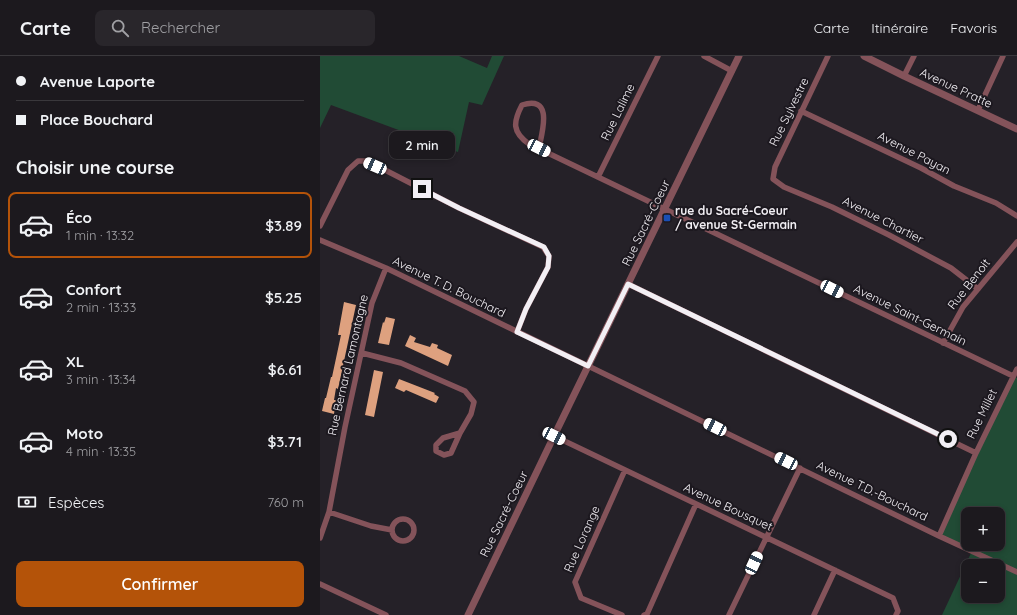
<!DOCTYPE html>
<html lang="fr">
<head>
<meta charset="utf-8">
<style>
	:root { --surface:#1c191e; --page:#29262b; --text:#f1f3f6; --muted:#a0a0a4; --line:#3a383c; --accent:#b45309 }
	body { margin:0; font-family:Quicksand,sans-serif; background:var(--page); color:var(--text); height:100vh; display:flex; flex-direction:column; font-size:15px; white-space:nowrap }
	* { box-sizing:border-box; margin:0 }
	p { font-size:13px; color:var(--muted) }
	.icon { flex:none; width:22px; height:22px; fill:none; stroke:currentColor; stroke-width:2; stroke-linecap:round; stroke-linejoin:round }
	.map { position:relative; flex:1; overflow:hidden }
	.panel { display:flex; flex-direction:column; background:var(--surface); width:320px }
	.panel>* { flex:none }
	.top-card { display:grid; align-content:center; height:88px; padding:0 16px; background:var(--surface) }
	.controls { position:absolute; left:641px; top:451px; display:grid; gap:8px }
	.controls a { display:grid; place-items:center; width:44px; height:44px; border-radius:8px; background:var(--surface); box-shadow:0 2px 6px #0003,0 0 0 1px var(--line); font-size:20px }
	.end { position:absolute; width:18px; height:18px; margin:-9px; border:5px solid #f2eff4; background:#111; box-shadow:0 0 0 2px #111 }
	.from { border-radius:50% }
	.bubble { position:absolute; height:28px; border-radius:8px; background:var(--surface); box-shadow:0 2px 6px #0003,0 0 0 1px var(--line); font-size:13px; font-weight:600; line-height:28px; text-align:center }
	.car { position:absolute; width:12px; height:24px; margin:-12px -6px; border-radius:5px; box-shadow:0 0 3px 1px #0007; background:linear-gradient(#fff 24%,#345 0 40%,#fff 0 76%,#345 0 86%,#fff 0) }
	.top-card b { display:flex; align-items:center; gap:14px; height:38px; font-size:15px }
	.top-card b+b { border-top:1px solid var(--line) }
	.top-card i { width:10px; height:10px; background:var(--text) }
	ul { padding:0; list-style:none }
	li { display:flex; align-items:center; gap:12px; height:66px; margin:0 8px 6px; padding:0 8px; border:2px solid transparent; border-radius:8px }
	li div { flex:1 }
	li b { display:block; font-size:15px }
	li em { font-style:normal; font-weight:600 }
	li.active { border-color:var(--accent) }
	li>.icon { width:36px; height:36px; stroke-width:1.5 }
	h2 { padding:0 16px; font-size:18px; line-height:48px }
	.pay { display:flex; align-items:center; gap:10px; height:44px; padding:0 16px; font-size:15px }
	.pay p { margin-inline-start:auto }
	.action { display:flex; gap:8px; margin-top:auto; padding:8px 16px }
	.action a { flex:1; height:46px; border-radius:8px; background:var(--accent); color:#fff; font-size:16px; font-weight:600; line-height:46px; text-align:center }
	header { display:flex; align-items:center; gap:24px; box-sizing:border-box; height:56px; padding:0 20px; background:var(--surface); border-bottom:1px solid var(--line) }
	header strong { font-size:19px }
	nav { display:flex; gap:22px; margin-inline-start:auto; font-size:14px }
	.search { width:280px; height:36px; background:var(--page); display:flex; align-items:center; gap:10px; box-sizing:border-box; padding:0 14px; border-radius:8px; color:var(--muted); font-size:15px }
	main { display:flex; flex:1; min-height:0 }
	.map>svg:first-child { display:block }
</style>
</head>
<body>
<header>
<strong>Carte</strong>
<div class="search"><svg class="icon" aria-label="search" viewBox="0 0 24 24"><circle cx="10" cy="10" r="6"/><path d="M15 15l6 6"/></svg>Rechercher</div>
<nav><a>Carte</a><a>Itinéraire</a><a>Favoris</a></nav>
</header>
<main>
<section class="panel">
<div class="top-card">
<b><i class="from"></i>Avenue Laporte</b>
<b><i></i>Place Bouchard</b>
</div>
<h2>Choisir une course</h2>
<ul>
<li class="active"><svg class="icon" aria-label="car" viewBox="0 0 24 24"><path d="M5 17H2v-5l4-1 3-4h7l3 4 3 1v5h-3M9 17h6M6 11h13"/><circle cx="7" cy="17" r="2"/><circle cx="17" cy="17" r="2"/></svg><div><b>Éco</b><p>1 min · 13:32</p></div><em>$3.89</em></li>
<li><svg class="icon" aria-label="car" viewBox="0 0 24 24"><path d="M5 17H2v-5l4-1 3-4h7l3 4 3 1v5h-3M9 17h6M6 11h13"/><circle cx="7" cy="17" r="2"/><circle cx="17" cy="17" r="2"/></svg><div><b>Confort</b><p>2 min · 13:33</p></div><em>$5.25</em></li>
<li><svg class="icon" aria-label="car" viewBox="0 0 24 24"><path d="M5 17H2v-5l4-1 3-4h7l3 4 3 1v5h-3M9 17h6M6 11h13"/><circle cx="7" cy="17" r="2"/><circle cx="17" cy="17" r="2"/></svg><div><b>XL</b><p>3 min · 13:34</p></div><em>$6.61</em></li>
<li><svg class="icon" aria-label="car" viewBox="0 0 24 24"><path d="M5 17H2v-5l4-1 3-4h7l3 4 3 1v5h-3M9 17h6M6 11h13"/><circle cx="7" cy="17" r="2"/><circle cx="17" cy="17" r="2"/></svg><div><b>Moto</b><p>4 min · 13:35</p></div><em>$3.71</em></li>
</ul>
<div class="pay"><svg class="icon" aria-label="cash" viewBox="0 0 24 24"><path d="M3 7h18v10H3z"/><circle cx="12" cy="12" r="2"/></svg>Espèces<p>760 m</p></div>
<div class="action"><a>Confirmer</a></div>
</section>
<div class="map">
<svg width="697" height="559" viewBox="0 0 697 559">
	<rect width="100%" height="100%" fill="#252128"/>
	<path fill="#214b35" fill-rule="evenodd" d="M0,0H139L167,12L172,0H184L162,49L149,46L138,96L11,49L0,72Z
		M693,320L697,322V559H622L652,495L619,480ZM648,458H678V488H648ZM648,510H678V540H648Z"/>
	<path fill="#dea17f" d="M24,246L36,249L18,333L16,332L14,344H16L14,358L2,355L5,342H6L11,321H12L21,279H18Z
		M66,261L75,263L69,289L58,287L63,266L64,267Z
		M90,279L96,282L94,286L110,291L112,287L118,289L117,292L132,299L128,310L85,290Z
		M54,314L63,316L54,361L45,359Z
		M79,323L115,337L114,338L119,341L116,347L86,334L84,336L75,332Z"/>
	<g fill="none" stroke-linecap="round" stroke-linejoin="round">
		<path stroke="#84535a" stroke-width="5.5" d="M384,0L412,15
			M508,0L455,111L453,123L464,131L512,151L569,179L631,212L658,233
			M584,20L594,0
			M658,54L683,0
			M481,55L601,112L634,130L676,147L697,160
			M219,92C222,76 234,39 202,49C193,66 192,76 209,88L693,320
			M278,121L338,0
			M0,170L28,114L38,105H45L65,114L139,152L223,191L229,200L228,211L206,253L197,276
			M0,184L66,212L619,480L697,516
			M308,228L656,397
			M623,287L643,251L697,186
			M42,297L81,307L145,335L154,346L151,358L140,377L123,382L116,389V395L124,399L131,397L140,377
			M234,380L573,542L578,555L576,559
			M9,456L51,470L72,474
			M72 474a11 11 0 1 1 22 0a11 11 0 1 1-22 0Z
			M619,480L656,397L697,313
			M0,482L9,456L25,371L52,247L66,212
			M0,528L66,559
			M302,559L261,542L255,526L305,414
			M324,559L327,558L376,448
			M409,559L480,412
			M494,559L515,514"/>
		<path stroke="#84535a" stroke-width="7" d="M544,0L584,20L697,73
			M148,559L234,380L419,0"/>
	</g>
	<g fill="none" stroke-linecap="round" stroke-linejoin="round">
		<path stroke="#f2eff4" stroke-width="5" d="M102,133L139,152L224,191L229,200L228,211L206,253L197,276L268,310L308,228L628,383"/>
	</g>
	<rect fill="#1a4fb4" stroke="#1c181f" stroke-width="1.5" x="343" y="158" width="8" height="8" rx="2"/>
	<g text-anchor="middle" stroke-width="4" stroke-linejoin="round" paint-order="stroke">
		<g font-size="12" fill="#f2eff4" stroke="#1c181f">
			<text transform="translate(636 32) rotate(25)" y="4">Avenue Pratte</text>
			<text transform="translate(298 56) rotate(-64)" y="4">Rue Lalime</text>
			<text transform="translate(469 56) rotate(-64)" y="4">Rue Sylvestre</text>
			<text transform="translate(594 97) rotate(27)" y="4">Avenue Payan</text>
			<text transform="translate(563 164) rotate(27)" y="4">Avenue Chartier</text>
			<text transform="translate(326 167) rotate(-64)" y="4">Rue Sacré-Coeur</text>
			<text transform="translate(649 228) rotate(-52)" y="4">Rue Benoit</text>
			<text transform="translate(129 231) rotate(26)" y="4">Avenue T. D. Bouchard</text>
			<text transform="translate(590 259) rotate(26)" y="4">Avenue Saint-Germain</text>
			<text transform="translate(28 309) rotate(-77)" y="4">Rue Bernard Lamontagne</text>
			<text transform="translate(662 358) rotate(-64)" y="4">Rue Millet</text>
			<text transform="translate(552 435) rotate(26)" y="4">Avenue T.D.-Bouchard</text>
			<text transform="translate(408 451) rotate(25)" y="4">Avenue Bousquet</text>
			<text transform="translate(184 458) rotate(-64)" y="4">Rue Sacré-Coeur</text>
			<text transform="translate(262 483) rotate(-66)" y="4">Rue Lorange</text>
		</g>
		<g font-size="12" font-weight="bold" fill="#f2eff4" stroke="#1c181f" text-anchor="start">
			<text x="355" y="159">rue du Sacré-Coeur<tspan x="355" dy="14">/ avenue St-Germain</tspan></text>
		</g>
	</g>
</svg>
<div class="controls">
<a>+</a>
<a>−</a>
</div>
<i class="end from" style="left:628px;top:383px"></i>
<i class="end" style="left:102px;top:133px"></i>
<div class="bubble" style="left:69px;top:75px;width:66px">2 min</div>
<i class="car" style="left:219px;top:92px;rotate:116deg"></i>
<i class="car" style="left:55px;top:110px;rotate:294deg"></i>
<i class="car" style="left:512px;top:233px;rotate:116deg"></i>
<i class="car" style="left:395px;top:371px;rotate:296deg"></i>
<i class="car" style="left:234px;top:380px;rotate:116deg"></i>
<i class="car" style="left:466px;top:405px;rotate:296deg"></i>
<i class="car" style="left:434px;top:507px;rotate:25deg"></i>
</div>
</main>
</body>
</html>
